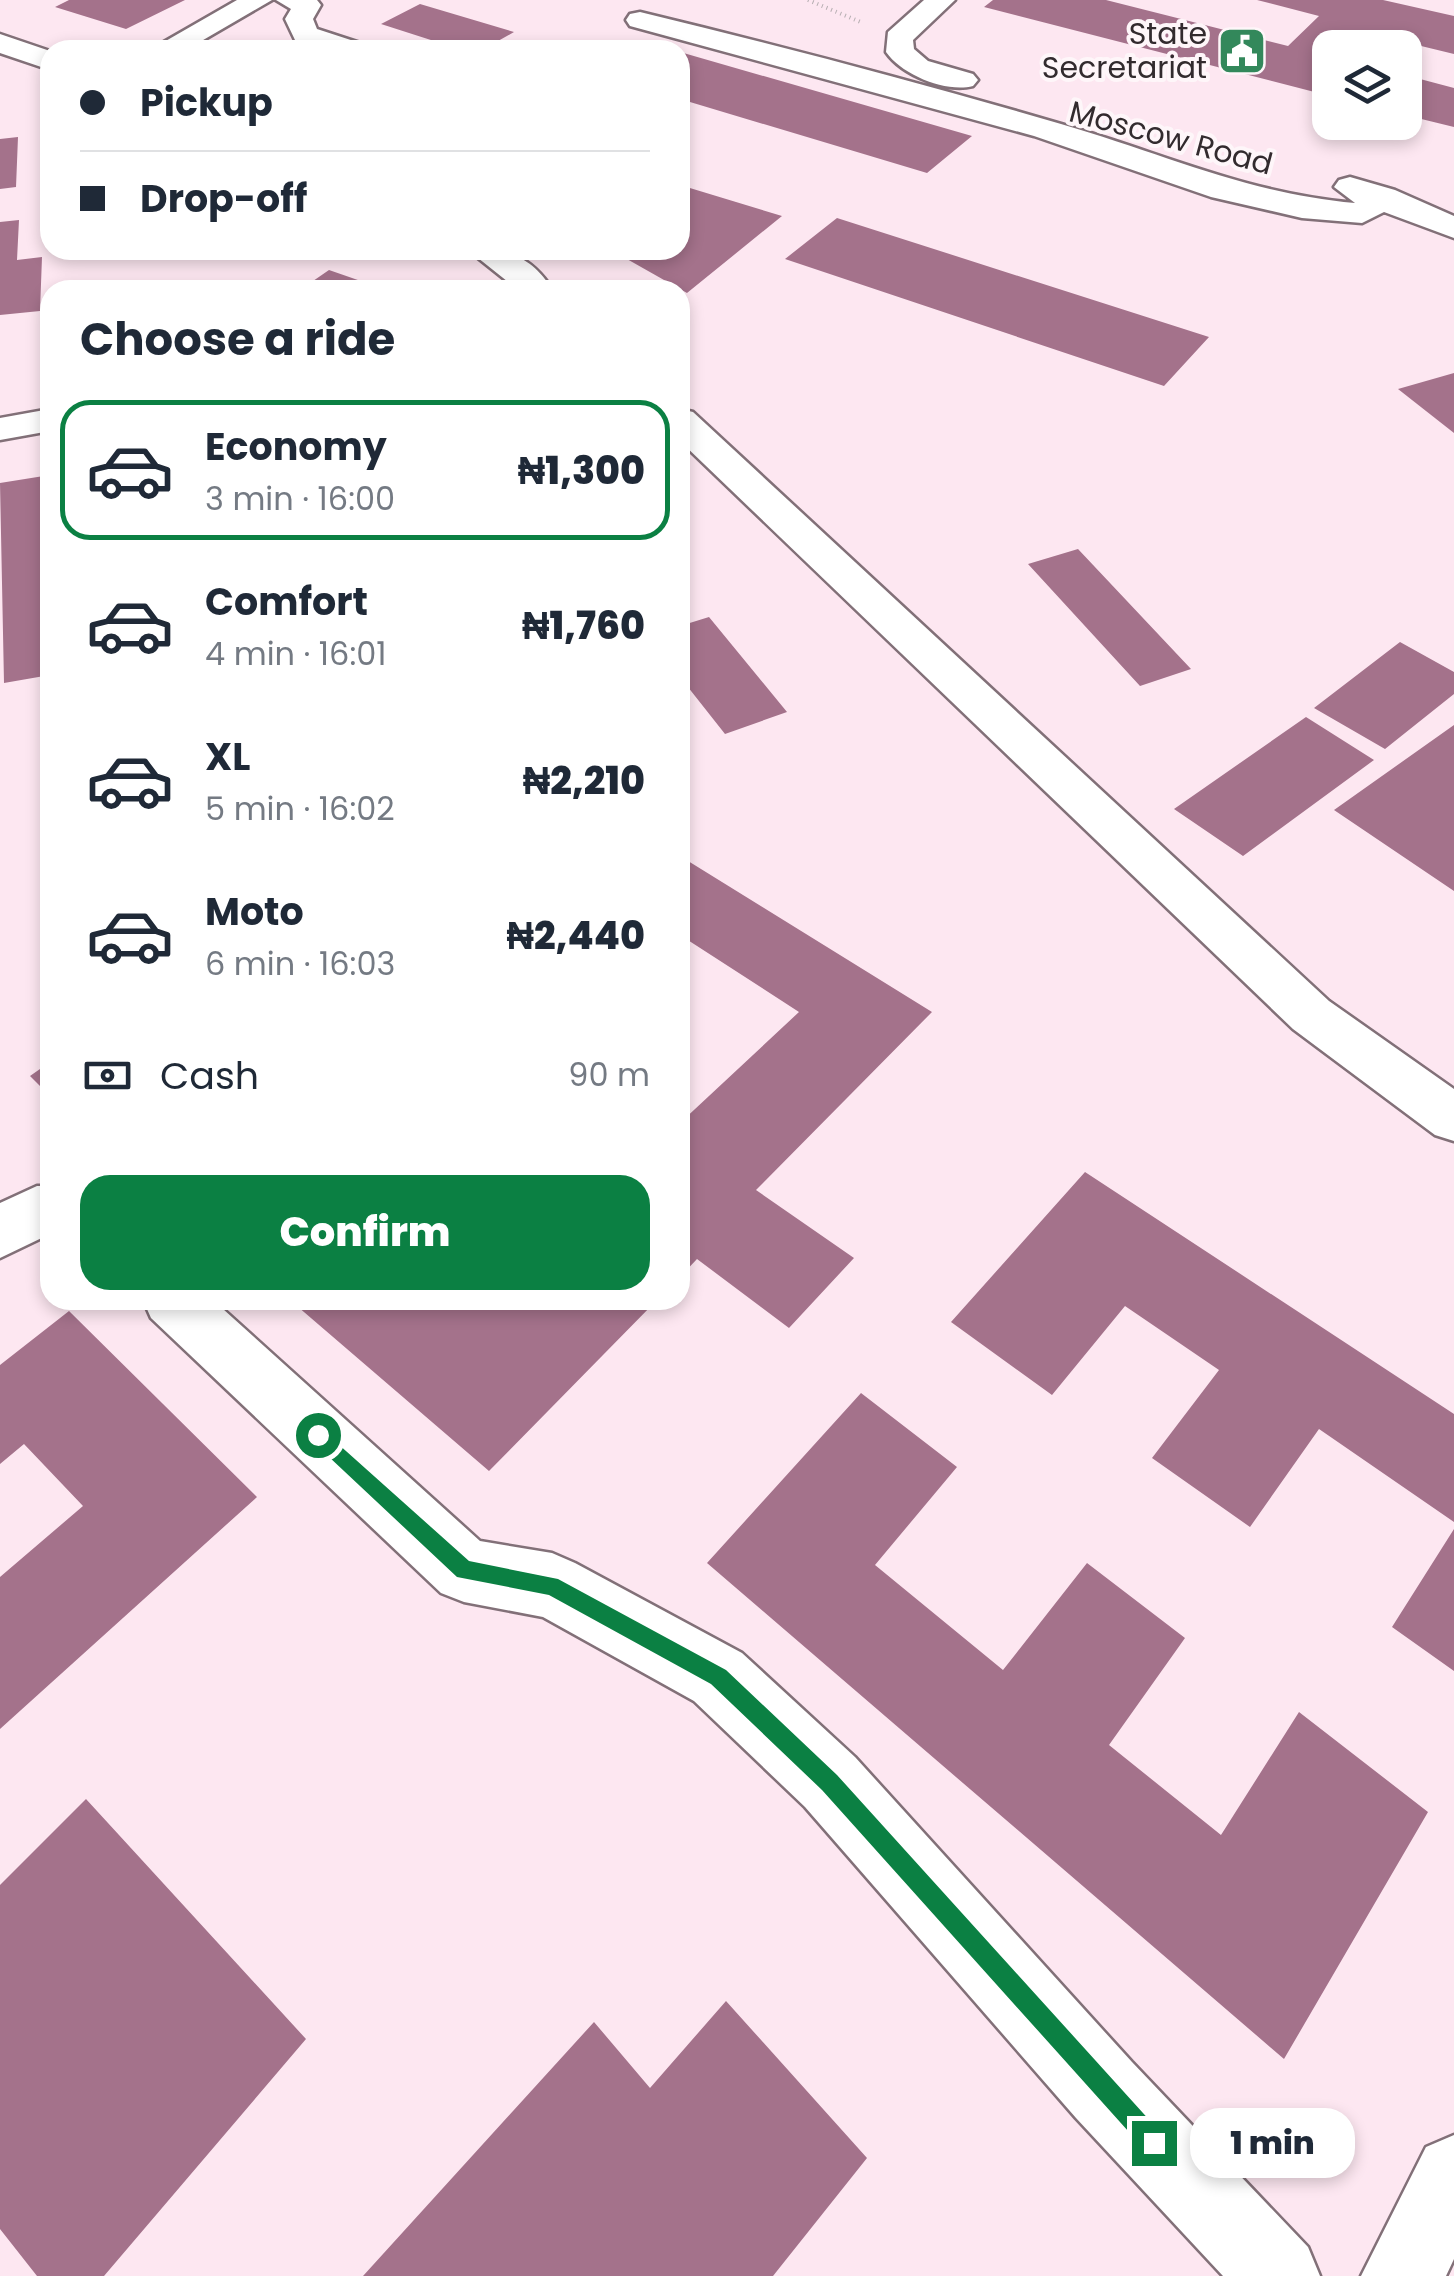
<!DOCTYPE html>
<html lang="en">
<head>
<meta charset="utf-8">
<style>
	:root { --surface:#fff; --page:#f6f6f7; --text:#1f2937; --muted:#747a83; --line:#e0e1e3; --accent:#0b8043 }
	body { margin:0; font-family:Poppins,sans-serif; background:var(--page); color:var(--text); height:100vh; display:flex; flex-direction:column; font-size:38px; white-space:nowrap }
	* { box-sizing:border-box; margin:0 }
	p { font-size:32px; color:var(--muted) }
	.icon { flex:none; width:55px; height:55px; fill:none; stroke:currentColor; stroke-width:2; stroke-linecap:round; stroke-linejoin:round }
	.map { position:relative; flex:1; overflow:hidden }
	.details { position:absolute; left:40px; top:280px; width:650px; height:1030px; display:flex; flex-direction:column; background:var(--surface); border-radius:30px; box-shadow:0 5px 15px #0003 }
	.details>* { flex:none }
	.banner { position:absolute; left:40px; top:40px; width:650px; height:220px; border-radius:30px; box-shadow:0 5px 15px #0003; display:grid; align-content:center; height:220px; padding:0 40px; background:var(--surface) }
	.buttons { position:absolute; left:1312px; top:30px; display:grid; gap:20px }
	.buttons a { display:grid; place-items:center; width:110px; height:110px; border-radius:20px; background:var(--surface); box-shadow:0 5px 15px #0003; font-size:50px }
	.end { position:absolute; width:45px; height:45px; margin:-22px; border:12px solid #0b8043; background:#fff; box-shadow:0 0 0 5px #fff }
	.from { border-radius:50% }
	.bubble { position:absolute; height:70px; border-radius:30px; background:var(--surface); box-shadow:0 5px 15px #0003; font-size:32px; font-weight:800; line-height:70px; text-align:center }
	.banner b { display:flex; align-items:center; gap:35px; height:95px; font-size:38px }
	.banner b+b { border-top:2px solid var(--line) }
	.banner i { width:25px; height:25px; background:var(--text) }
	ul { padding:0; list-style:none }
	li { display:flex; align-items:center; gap:30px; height:140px; margin:0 20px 15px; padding:0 20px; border:5px solid transparent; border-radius:30px }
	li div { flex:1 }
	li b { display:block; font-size:38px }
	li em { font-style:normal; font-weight:800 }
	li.on { border-color:var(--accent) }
	li>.icon { width:90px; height:90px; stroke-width:1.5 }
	h2 { padding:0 40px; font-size:45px; line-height:120px }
	.pay { display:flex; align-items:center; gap:25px; height:110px; padding:0 40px; font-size:38px }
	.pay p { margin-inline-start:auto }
	.primary-button { display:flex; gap:20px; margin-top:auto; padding:20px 40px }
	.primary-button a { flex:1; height:115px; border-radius:30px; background:var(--accent); color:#fff; font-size:40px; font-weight:800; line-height:115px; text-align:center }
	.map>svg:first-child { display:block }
</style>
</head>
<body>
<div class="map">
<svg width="1454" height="2276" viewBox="0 0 1454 2276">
	<rect width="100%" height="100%" fill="#fef6f9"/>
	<path fill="#fde7f1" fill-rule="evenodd" d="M0,0H1454V2276H0ZM1330,48H1405V122H1330ZM50,50H680V250H50ZM50,290H680V1300H50Z"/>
	<path fill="#a4728b" d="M69,0H185L126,29L55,7Z
		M993,0H1106L1288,46L1319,16L1257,0H1383L1454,16V54L1380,36L1368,48H1330V96L984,7Z
		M420,4L514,32L482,50H462L381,24Z
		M680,52L972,136L927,173L680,99Z
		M1405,75L1454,88V127L1405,115Z
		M18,137L16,187L0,189V139Z
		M680,185L782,216L687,293L611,250H680Z
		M837,218L1209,337L1164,386L785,259Z
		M19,220L17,260L42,257L40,311L0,315V222Z
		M329,270L378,287L300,290Z
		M1454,373V433L1398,389Z
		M50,475V675L4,683L0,483Z
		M1078,549L1191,669L1140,686L1028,564Z
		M709,617L787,712L725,734L680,677V626Z
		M1400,642L1454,672V694L1385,749L1314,708Z
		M1306,717L1374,760L1243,856L1174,809Z
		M1454,725V891L1334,810Z
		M680,856L932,1012L756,1190L854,1258L789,1328L697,1259L680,1277V1123L799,1012L680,935Z
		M50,1062V1096L30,1076Z
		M1085,1172L1454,1414V1522L1319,1429L1250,1527L1152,1458L1219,1370L1125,1306L1052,1395L951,1322Z
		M290,1300H475L481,1305L486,1300H657L489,1471Z
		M69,1311L257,1497L0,1729V1577L83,1506L24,1444L0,1464V1365Z
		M861,1393L957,1467L875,1565L1003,1670L1087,1563L1185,1638L1109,1745L1221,1835L1299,1712L1428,1812L1284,2059L707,1563Z
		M1454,1529V1671L1392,1627Z
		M86,1799L306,2039L104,2276H37L0,2229V1885Z
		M726,2001L867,2158L773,2276H363L594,2022L650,2088Z"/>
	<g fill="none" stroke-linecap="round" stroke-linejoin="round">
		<g stroke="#827078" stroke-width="5">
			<path id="minor" d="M237,0H272L186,50H150Z
				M276,0H317L321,5L313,19L317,29L363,44L367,50H325L295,40L285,19L291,9Z
				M924,0H955L913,40L914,49L928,61L973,74L978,80L973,86C946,93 902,75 886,52L888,32Z
				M640,12C781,46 922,83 1061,124C1165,154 1245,193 1355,203L1334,187L1339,180L1350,177L1395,190L1454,216V238L1384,212L1362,223L1302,218L1211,197L1034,136L630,26L626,20L630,14Z
				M0,34L50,51V70L0,53Z
				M468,250C509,250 529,254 553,290H518Z
				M50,409V431L0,440V418Z
				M680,409L693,412L1329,1001L1454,1089V1141L1435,1135L1293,1029L680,441Z
				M37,1186H50V1234L0,1258V1203Z
				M143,1300H213L480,1541L552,1553L575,1563L742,1653L855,1757L1132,2062L1308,2247L1320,2276H1223L1076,2118L805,1807L694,1701L543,1617L464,1602L441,1593L151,1318Z
				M1454,2135V2259L1446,2276H1361L1426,2147Z"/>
		</g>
		<path stroke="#b7afb2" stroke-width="4" stroke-dasharray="1 4" stroke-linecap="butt" d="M808,0L863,23"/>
		<use href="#minor" fill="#fff" fill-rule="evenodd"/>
	</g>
	<path fill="#0b8043" d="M318,1426L469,1561L558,1579L726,1670L837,1775L1162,2134V2151H1146L822,1790L711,1684L549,1595L457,1577L312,1441L309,1435Z"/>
	<defs>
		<g id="civic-square" transform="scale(2.5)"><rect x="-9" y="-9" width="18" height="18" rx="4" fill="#33885b" stroke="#fef6f9"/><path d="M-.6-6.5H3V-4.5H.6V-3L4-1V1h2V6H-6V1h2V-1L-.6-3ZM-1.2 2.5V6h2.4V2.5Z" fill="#fff"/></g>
	</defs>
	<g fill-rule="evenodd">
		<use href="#civic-square" x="1242" y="51"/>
	</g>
	<g text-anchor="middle" stroke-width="8" stroke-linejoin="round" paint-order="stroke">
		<g font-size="30" fill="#322b2e" stroke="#fef6f9" text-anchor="end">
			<text x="1207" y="44">State<tspan x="1207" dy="34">Secretariat</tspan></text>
		</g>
		<g font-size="30" fill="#322b2e" stroke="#fef6f9">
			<text transform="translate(1171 138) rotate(15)" y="10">Moscow Road</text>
		</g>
	</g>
</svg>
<div class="buttons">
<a><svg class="icon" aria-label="layers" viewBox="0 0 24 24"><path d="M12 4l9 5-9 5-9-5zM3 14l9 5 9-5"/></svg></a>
</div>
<i class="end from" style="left:318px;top:1435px"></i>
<i class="end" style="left:1154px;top:2143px"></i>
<div class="bubble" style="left:1190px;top:2108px;width:165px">1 min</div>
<div class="banner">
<b><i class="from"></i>Pickup</b>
<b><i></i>Drop-off</b>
</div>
<section class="details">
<h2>Choose a ride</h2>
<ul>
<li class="on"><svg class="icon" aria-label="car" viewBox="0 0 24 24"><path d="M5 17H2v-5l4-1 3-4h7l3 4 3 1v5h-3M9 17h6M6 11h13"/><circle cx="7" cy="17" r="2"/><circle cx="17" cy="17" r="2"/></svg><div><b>Economy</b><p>3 min · 16:00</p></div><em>₦1,300</em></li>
<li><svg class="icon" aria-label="car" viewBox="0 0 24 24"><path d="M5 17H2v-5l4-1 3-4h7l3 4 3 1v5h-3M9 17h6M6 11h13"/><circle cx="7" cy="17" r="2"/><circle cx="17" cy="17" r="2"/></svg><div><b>Comfort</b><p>4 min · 16:01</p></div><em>₦1,760</em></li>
<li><svg class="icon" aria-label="car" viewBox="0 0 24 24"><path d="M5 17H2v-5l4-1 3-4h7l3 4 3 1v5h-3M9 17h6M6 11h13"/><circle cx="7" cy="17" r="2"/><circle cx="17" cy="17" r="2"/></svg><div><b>XL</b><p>5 min · 16:02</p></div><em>₦2,210</em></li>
<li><svg class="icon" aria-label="car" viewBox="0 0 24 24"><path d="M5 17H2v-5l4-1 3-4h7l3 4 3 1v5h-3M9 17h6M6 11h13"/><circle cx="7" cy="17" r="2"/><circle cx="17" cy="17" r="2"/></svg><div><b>Moto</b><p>6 min · 16:03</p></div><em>₦2,440</em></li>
</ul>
<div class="pay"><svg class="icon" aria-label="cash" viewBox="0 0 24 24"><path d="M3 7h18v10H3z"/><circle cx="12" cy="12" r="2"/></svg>Cash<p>90 m</p></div>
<div class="primary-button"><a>Confirm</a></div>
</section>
</div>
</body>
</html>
